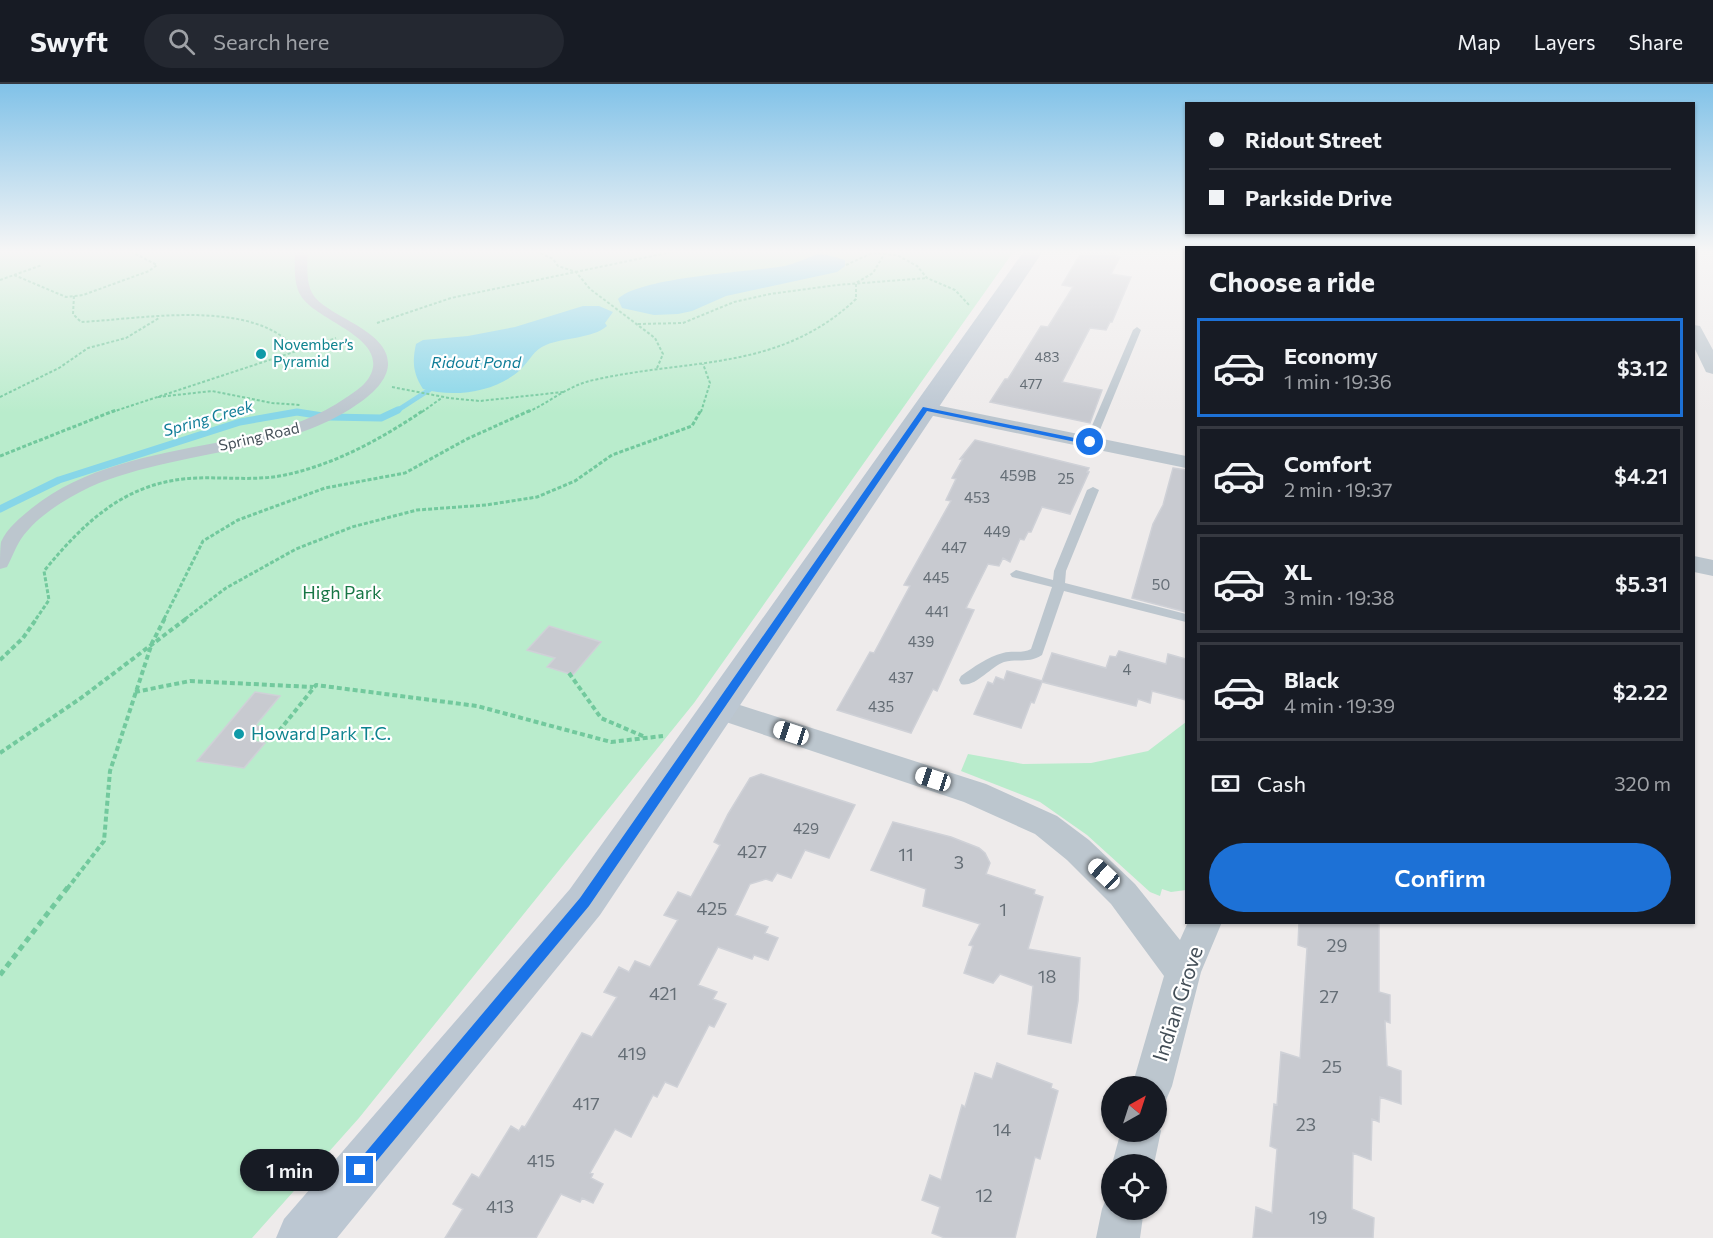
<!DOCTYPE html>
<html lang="en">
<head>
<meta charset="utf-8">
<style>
	:root { --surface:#171b24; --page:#242831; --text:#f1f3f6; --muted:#9ea1a6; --line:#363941; --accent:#1d71d6 }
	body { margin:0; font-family:Commissioner,sans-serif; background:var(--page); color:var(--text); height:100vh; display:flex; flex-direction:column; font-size:22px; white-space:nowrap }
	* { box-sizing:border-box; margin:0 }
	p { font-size:20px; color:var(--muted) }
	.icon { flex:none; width:33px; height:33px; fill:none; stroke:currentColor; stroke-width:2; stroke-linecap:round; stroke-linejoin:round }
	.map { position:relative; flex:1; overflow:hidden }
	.details { position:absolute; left:1185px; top:162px; width:510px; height:678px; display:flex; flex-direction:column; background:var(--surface); border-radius:0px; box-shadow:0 2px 4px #0004 }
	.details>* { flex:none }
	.hud { position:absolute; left:1185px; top:18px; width:510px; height:132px; border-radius:0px; box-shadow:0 2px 4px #0004; display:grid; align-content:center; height:132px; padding:0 24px; background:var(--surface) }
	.needle { width:39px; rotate:39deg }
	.tools { position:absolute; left:1101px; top:992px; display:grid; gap:12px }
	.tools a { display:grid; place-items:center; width:66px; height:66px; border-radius:50%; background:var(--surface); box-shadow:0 2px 4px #0004; font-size:30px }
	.end { position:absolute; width:27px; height:27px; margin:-14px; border:8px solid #1a73e8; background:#fff; box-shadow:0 0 0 3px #fff }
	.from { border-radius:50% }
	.bubble { position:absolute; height:42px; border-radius:21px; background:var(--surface); box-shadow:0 2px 4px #0004; font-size:20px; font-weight:600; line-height:42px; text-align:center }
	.car { position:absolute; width:18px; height:36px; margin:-18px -9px; border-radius:8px; box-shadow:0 0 4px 2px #0007; background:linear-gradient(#fff 24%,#345 0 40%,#fff 0 76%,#345 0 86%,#fff 0) }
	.hud b { display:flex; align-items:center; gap:21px; height:57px; font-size:22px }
	.hud b+b { border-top:2px solid var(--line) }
	.hud i { width:15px; height:15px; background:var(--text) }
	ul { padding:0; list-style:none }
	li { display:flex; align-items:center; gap:18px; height:99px; margin:0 12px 9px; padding:0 12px; border:3px solid var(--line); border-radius:0px }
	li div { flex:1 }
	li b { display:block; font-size:22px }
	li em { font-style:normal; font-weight:600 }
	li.selected { border-color:var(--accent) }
	li>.icon { width:54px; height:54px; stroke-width:1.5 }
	h2 { padding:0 24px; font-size:27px; line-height:72px }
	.pay { display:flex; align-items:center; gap:15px; height:66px; padding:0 24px; font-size:22px }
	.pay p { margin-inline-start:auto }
	.primary-button { display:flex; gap:12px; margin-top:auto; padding:12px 24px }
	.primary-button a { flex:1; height:69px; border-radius:36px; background:var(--accent); color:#fff; font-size:24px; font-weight:600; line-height:69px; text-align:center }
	header { display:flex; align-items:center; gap:36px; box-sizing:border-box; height:84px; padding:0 30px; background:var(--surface); border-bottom:2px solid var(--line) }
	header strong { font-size:28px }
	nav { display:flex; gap:33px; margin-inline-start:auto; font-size:21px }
	.search { width:420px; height:54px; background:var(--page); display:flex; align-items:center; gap:15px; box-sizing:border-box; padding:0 21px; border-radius:33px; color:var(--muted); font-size:22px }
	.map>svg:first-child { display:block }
</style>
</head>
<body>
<header>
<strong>Swyft</strong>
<div class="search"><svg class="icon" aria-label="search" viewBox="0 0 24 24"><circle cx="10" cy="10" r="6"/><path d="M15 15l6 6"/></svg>Search here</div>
<nav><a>Map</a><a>Layers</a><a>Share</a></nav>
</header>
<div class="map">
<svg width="1713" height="1154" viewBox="0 0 1713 1154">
	<rect width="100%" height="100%" fill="#eeebeb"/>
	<path fill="#b9eccc" d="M0,167H1014L694,619L359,1034L252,1154H0Z
		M1186,638V806L1171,808L1162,805L1160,812L1150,808L1087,751L1040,718L961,687L968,670L1023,680L1091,679L1148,667Z"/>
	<path fill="#87d6e8" d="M820,169L845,176V182L837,188L726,212L692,227L678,230L654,231L622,224L618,215C640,193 750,188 785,182C797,179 809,173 820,169Z
		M583,222H599L613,228L605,239L607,242C592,255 564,253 546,261C534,265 529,278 520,286C496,308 454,314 423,305C413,289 412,278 416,260L423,256L468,252L515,243Z"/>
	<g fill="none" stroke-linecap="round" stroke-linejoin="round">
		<path stroke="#87d6e8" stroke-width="5" d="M395,328L429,306"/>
		<path stroke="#87d6e8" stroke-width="7" d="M0,425L59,396L240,338L297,328L329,333L381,334L398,326"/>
	</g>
	<path fill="#c8cad0" stroke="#cfd1d7" stroke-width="1.5" d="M1082,167H1118L1115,172L1120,173L1111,190L1131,193L1112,238H1110L1106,246L1090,244L1062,298L1102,306L1090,339L990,318L1005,295H1008L1041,242L1048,243L1073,203L1062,201Z
		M975,356L1089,384L1087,388H1089L1070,430L1042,423L1031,448H1028L1024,456L1020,455L1010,478L1003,474L999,482L988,480L966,524L974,526L937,607L933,605L911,649L837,626L870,568L874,569L910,502L904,501L951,417L946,416L956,395L952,394L963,375H960Z
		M1173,384L1186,386V528L1132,514L1153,440L1163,421Z
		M549,542L601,558L573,591L547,583L555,574L527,566Z
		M1119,567L1166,580L1168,570L1186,575V616L1152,607L1150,619L1138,615L1136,622L1042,598L1034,619L1031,618L1021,644L974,630L988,598L993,600L996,593L1004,596L1007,587L1042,597L1052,569L1106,584L1110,572L1116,573Z
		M255,608L280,612L255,642L263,643L251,657L265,659L244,684L197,677Z
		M761,690L855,721L829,774L805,766L791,794L777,789L772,797L766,795L750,800L735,831L768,843L765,849L778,854L768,876L754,871L752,875L718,863L698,901L717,908L713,915L726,920L714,943L709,941L677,1003L665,998L657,1013L653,1011L631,1053L615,1045L590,1089L593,1090L591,1094L603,1100L593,1119L582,1114L580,1118L561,1110L536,1154H445L463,1125L453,1120L472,1090L479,1094L511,1042L519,1047L522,1042L525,1043L582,949L592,953L617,913L604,908L619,883L629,888L635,877L650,883L678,836L664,831L678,808L691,813L720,761L714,758L728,730L750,694Z
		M893,738L951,753L979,764L985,769L990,779L986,790L1035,806L1034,810L1043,813L1028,865L1080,874L1078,917L1071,959L1028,950L1033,902L1000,890L993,899L964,889L973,862L969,861L980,840L923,822L926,805L871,786Z
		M1299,838H1379V908L1390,911V939L1385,937L1387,982L1401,987V1020L1380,1013L1379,1038L1372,1035L1371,1076L1353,1069L1352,1125L1374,1134L1373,1154H1253L1256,1123L1272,1129L1277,1065L1270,1062L1274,1020L1277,1021L1281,968L1300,974L1307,864L1298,861Z
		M997,979L1052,1000L1051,1004L1058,1007L1040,1075L1035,1073L1015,1154H945L932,1149L940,1123L922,1116L930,1091L941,1096L962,1021L965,1023L975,989L992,995Z"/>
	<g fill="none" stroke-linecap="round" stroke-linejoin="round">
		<path stroke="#72c99d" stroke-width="2" stroke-dasharray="3 2" stroke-linecap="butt" d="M536,167L553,175L558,182L576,188L590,205L655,254L663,270L657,284
			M846,181L872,169L897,171L917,182L927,194L955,206L970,222
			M14,191L42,181
			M0,196L14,191L66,213L83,211L149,187L157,181L130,167
			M74,212L73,230L81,238C142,235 256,213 297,267
			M377,239L451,214L676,167
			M638,240L683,239L734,218L770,210L837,201L927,194
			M392,303L449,314L480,317L563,308
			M0,313L59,284L88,264L126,254L159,234
			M158,313L212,307L272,319L301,321
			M112,328L336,254
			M422,328L443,313
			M528,328C550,318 569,301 594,296C689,274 779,288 856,215V199L873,189L886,167
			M701,328L710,299L703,280"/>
		<path stroke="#72c99d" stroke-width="3" stroke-dasharray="4 2" stroke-linecap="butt" d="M0,372L116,326
			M36,535L49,516L44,487C86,436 128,396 198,394C227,393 256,397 285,391C336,380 381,355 424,326
			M164,535L203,457L238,436L325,404L405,389L467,355L531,326
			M185,535L226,504L296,465L352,443L417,426L486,421L537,413L575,397L612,371L692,342L701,326"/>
		<path stroke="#72c99d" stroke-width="4" stroke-dasharray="5 3" stroke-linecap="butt" d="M0,576L23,554L37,534
			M569,589L601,634L645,653
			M135,608L190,597L313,603
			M279,647L316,601L477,622L611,658L663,652
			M0,669L81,614L187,534
			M67,805L104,757L110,687L152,559L165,534"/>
		<path stroke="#72c99d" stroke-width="5" stroke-dasharray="6 4.5" stroke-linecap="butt" d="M0,891L68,803"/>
		<path fill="#bcc6ce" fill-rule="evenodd" d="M1137,243L1141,246L1095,358L1090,361L1086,360L1085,358L1133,246Z
			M1093,403L1099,406L1066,487L1065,499L1186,530V538L1064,507L1042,571C1029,580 1017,574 1004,578C990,583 975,604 961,600L959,596L961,592C974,583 987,573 1003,569C1013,566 1022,570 1031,565L1052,503L1012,493L1010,490L1016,486L1053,496L1054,487L1087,406Z"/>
		<path fill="#bcc6ce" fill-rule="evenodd" d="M295,167H307C308,181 305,200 314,212C329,233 390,247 388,281C387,296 373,309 362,317C305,359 234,363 168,379C142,385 114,392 90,403C65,415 37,432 21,455C15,464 12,474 7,483L0,485C0,477 0,465 1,458C7,444 21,433 32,424C83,383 152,371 215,359C261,350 308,341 347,313C358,306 371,297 373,283C378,251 315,235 301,212C293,199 295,182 295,167Z"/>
		<path fill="#bcc6ce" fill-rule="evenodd" d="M1694,241L1700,242L1713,266V290L1706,288L1694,263Z
			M926,319L1186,372V384L919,329L916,325L919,321Z
			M1694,472L1713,476V492L1694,488Z
			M718,614L986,700L1057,732L1089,756L1135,800L1180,856L1188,838H1222L1201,888L1172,1002L1166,1016L1156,1020V1002H1132L1164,892L1111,820L1067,776L1035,750L964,718L708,632L704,625L708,618Z
			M1156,1036L1161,1047L1154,1080H1112L1121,1047H1156Z
			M1112,1108V1125H1144L1140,1154H1096L1102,1125L1108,1110Z"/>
		<path fill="#bcc7d2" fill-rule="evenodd" d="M1024,167H1043L600,831L337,1154H276L284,1135L570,805Z"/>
	</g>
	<linearGradient id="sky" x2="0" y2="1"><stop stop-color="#81c2e8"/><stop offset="0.51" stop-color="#f7f6f6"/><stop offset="1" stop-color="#f7f6f6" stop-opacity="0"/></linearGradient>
	<rect width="1713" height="329" fill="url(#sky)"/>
	<path fill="#1a73e8" d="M923,323L1094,358L1090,361L927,327L589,822L365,1091L360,1094L355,1091L352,1086L355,1081L580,814Z"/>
	<g fill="#0f9aa8" stroke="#fff" stroke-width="2">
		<circle cx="261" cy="270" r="6"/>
		<circle cx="239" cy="650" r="6"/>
	</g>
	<g text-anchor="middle" stroke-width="4.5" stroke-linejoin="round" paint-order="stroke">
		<g font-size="14" fill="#656e76">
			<text x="1047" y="278">483</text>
			<text x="1031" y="305">477</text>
		</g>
		<g font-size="15" fill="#0d838f" stroke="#fff" text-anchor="start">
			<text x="273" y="266">November’s<tspan x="273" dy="17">Pyramid</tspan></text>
		</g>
		<g font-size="15" fill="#444f58" stroke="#fff">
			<text transform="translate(259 353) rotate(-13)" y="5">Spring Road</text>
		</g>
		<g font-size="15" fill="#656e76">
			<text x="1018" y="397">459B</text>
			<text x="1066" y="400">25</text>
			<text x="977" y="419">453</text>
			<text x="997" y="453">449</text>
			<text x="954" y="469">447</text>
			<text x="936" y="499">445</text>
			<text x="1161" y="506">50</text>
			<text x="937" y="533">441</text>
			<text x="921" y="563">439</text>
			<text x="1127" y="591">4</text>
			<text x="901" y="599">437</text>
			<text x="881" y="628">435</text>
			<text x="806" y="750">429</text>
		</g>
		<g font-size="16" font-style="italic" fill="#107d98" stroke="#fff">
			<text x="476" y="284">Ridout Pond</text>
			<text transform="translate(208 334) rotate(-16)" y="6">Spring Creek</text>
		</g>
		<g font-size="18" fill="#187645" stroke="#fff">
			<text x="342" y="515">High Park</text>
		</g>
		<g font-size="18" fill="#0d838f" stroke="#fff" text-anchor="start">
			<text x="251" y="656">Howard Park T.C.</text>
		</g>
		<g font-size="18" fill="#656e76">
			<text x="752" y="774">427</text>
			<text x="906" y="777">11</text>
			<text x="959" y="785">3</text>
			<text x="712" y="831">425</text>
			<text x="1003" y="832">1</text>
			<text x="1337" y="868">29</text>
			<text x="1047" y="899">18</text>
			<text x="663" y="916">421</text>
			<text x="1329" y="919">27</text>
			<text x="632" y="976">419</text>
			<text x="1332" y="989">25</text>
			<text x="586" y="1026">417</text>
			<text x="1306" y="1047">23</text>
			<text x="1002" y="1052">14</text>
			<text x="541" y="1083">415</text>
			<text x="984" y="1118">12</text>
			<text x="500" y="1129">413</text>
			<text x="1318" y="1140">19</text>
		</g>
		<g font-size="21" fill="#444f58" stroke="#fff">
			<text transform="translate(1178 920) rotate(-72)" y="7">Indian Grove</text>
		</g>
	</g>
</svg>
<div class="tools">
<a><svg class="needle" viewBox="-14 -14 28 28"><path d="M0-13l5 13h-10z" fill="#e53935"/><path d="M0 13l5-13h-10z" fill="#9ea1a6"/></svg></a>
<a><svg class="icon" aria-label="locate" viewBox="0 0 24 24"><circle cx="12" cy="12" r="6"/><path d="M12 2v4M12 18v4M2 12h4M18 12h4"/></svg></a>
</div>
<i class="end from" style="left:1090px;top:358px"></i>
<i class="end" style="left:360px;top:1086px"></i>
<div class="bubble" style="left:240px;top:1065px;width:99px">1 min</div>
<i class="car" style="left:791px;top:649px;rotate:288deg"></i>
<i class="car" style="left:933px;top:695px;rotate:288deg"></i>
<i class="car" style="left:1104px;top:790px;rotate:313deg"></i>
<div class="hud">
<b><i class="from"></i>Ridout Street</b>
<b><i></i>Parkside Drive</b>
</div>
<section class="details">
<h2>Choose a ride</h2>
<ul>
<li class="selected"><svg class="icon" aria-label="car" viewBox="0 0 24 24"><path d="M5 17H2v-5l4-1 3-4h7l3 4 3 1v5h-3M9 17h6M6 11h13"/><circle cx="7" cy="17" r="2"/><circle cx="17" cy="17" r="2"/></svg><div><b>Economy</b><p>1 min · 19:36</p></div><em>$3.12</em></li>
<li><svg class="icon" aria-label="car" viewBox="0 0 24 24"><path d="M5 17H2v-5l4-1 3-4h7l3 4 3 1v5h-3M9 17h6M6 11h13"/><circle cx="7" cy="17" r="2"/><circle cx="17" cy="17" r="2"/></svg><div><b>Comfort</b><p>2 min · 19:37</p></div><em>$4.21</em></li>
<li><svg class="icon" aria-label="car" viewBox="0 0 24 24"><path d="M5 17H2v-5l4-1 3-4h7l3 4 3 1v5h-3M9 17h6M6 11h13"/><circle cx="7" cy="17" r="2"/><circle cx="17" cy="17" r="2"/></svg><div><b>XL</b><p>3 min · 19:38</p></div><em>$5.31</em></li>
<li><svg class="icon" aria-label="car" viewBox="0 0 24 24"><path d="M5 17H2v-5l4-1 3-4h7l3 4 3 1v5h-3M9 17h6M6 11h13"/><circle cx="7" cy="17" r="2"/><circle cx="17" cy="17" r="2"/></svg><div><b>Black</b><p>4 min · 19:39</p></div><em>$2.22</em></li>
</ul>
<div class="pay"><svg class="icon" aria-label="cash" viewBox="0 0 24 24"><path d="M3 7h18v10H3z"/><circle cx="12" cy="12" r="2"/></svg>Cash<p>320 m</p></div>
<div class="primary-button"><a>Confirm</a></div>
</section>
</div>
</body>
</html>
